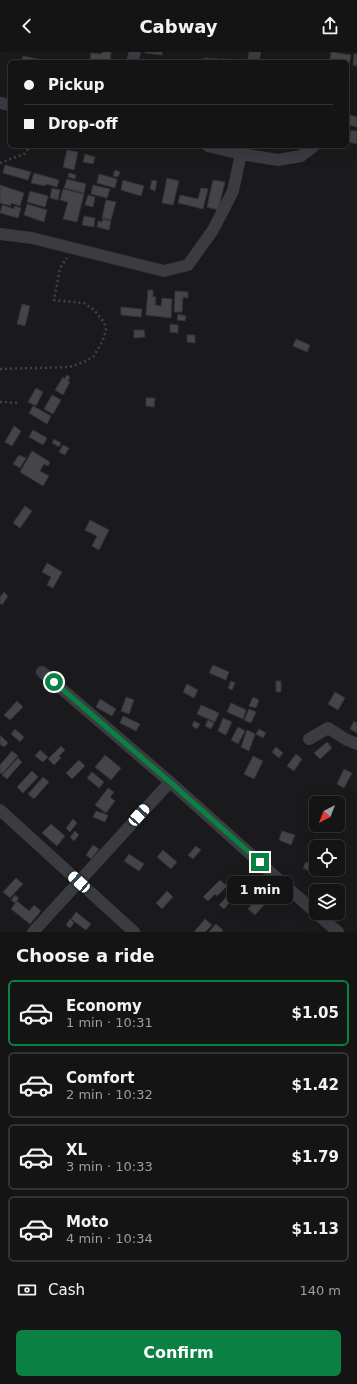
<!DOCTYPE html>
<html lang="en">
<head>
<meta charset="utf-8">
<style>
	:root { --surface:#141415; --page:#212122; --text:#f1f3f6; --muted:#9d9ea0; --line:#333334; --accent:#0b8043 }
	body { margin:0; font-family:"DejaVu Sans",sans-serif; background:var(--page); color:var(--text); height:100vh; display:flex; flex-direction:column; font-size:15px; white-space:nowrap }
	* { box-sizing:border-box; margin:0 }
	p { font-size:13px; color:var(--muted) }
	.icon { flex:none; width:22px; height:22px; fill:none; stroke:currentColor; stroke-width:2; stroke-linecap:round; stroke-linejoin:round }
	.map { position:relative; height:880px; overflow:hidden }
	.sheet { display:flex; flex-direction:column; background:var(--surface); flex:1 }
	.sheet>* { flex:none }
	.guide { position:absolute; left:8px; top:8px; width:341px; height:88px; border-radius:6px; box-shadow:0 4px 16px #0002,0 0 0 1px var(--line); display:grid; align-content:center; height:88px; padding:0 16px; background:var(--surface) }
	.needle { width:26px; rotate:222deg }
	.controls { position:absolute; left:309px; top:744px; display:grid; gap:8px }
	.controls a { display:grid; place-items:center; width:36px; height:36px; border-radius:6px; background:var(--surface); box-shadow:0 4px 16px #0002,0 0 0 1px var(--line); font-size:20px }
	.end { position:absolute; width:18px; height:18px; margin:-9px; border:5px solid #0b8043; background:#fff; box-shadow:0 0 0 2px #fff }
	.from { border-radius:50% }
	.bubble { position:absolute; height:28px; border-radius:6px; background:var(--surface); box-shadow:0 4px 16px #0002,0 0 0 1px var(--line); font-size:13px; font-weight:700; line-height:28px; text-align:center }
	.car { position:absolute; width:12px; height:24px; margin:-12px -6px; border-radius:5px; box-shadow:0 0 3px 1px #0007; background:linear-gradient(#fff 24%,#345 0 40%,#fff 0 76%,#345 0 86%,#fff 0) }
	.guide b { display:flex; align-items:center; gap:14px; height:38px; font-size:15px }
	.guide b+b { border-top:1px solid var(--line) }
	.guide i { width:10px; height:10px; background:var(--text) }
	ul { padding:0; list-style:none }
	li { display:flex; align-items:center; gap:12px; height:66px; margin:0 8px 6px; padding:0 8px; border:2px solid var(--line); border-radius:6px }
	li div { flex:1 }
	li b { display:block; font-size:15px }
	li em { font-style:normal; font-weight:700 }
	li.active { border-color:var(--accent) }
	li>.icon { width:36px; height:36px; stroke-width:1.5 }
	h2 { padding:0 16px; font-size:18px; line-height:48px }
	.pay { display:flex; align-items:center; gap:10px; height:44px; padding:0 16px; font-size:15px }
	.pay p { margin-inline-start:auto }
	.cta { display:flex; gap:8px; margin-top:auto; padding:8px 16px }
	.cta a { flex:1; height:46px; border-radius:6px; background:var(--accent); color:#fff; font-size:16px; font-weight:700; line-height:46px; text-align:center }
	header { display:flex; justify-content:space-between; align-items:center; height:52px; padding:0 16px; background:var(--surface); font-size:18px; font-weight:700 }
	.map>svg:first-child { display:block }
</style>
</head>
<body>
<header><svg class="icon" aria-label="back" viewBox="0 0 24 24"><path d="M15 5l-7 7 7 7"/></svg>Cabway<svg class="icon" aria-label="share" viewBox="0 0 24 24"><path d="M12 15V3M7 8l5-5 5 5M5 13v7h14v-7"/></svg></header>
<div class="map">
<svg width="357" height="880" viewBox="0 0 357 880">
	<rect width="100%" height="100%" fill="#1a1a1c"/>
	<path fill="#444549" stroke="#343438" d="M102,0H111L110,10H90L91,1L102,2Z
		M145,0H162V3L145,1Z
		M331,0L351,3L347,24V10H341V8L330,7Z
		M354,2H357V14L353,13Z
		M23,4L41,8V10H22Z
		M204,6L218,7L217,10H204Z
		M222,7L237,8V10H221Z
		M350,63L357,65V75L348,73Z
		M351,78L357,79V92L349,90Z
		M67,98L78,100L74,118L63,115Z
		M85,102L95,105L93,112L83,110Z
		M5,113L31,120L28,128L3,121Z
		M115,118L120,120L118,125L113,124Z
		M34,121L59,128L57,135L46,132L45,134L31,131Z
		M69,121L76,123L75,127L68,125Z
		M99,122L117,127L115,136L97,131Z
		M167,126L179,129L173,153L162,151Z
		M67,127L86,132L84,141L64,136Z
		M123,128L144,134L141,144L121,138Z
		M152,128L157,129L155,139L150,137Z
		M213,128L225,130L218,158L207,155Z
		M0,133L24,141L20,154L11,151V154L0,151Z
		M93,133L110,137L107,146L91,142Z
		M52,136L60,138L58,148L50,146Z
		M201,136L208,137L203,157L178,151L180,143L198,147Z
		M63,137L84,142L77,170L63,167L68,150L60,148Z
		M30,139L48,144L45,155L27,150Z
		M88,143L95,145L93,155L85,153Z
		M106,148L116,150L111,168L102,166Z
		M27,152L47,158L44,170L24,163Z
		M2,153L14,157V154L21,156L18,166L0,161Z
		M84,164L95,166L94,175L82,173Z
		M103,167L111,169L109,178L97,175L98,169L102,170Z
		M148,238H153V245H156L155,253L161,254L162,246L172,247L171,266L146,263Z
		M175,239L188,240V246L183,245L182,260H174Z
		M22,252L30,254L25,274L17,272Z
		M121,255L142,257L141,265L121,263Z
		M178,262L186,264L185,269L177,268Z
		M170,272L178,273V281L170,280Z
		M134,278H144L145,285L134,286Z
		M187,283H195V291L187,290Z
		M296,287L310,293L307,300L293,294Z
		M67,323L70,325L68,329L70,330L63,343L55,338L63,325L64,327Z
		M36,336L43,340L36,354L28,350Z
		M52,343L61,348L53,362L44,357Z
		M146,346H155L154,355L146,354Z
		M33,354L51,364L47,372L29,361Z
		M14,374L21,379L12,394L5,390Z
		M33,378L47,386L43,393L29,385Z
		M54,387L61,391L59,395L52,391Z
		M63,393L69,396L65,403L59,400Z
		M32,399L50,410L48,414L44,412L40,419L49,424L43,434L20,420Z
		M19,403L26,406L20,416L13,412Z
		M25,454L32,459L20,476L13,471Z
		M90,468L109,478L99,498L92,494L97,484L85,478Z
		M47,511L62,520L53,536L47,533L51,525L42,520Z
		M4,540L8,544L2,553L0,551V545Z
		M213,613L229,620L226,628L209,621Z
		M231,629L235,631L232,638L228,636Z
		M276,629H281V640H276Z
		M187,632L198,638L194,646L183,640Z
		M335,640L345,646L338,658L328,652Z
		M126,645L134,648L129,662L121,659Z
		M253,645L259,648L256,656L249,654Z
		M100,647L116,657L112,664L96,655Z
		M17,649L23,655L10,668L4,663Z
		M231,651L246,658L243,667L227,660Z
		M201,653L219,661L215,670L197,662Z
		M249,657L256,660L251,671L244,668Z
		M123,664L140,672L136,679L120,671Z
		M223,666L232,670L226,683L218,679Z
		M208,668L214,671L211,677L205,674Z
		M194,669L200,672L197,677L192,674Z
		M354,669L357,671V681L350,677Z
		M238,675L245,679L238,692L231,688Z
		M15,677L24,685L20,690L11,682Z
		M259,677L266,681L263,686L256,682Z
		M247,678L255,682L249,699L241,695Z
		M0,683L8,691L4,695L0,692Z
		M327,690L332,696L320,707L314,701Z
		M61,694L65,698L59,704L61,706L54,713L48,707Z
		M276,695L283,701L279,706L272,700Z
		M40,698L48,705L43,710L35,704Z
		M12,699L18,704L2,722L0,721V713Z
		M296,702L302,707L294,719L287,714Z
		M105,703L121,716L111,728L95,715Z
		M253,704L263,709L254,727L244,722Z
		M18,706L22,710L7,727L2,723Z
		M79,708L85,714L72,727L66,721Z
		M344,717L352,721L344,736L337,732Z
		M32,719L38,725L23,741L17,735Z
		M92,720L104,730L99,736L87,726Z
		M43,725L49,730L34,747L28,742Z
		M108,736L114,740L110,745L115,749L106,761L95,753Z
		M96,759L108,763L105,770L93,765Z
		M73,767L77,771L70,780L66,776Z
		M51,772L65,784L57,794L42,781Z
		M75,779L79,783L74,789L70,785Z
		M282,779L295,783L291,793L279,788Z
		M93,793L99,797L91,807L86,803Z
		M196,794L201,798L193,807L188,803Z
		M163,798L177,810L171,817L157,805Z
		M129,802L144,812L139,819L124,809Z
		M306,810L316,814V817H322L319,823L303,816Z
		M16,826L23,832L10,846L3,840Z
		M220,828L227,834L217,844L215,842L208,849L203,845Z
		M167,839L173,845L162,857L156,851Z
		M232,839L236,843L224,857L219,853Z
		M243,839L249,842L244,852L239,849Z
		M260,842L268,848L255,863L248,857Z
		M15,843L19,846L15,851L11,848Z
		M17,849L29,859L34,853L41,859L30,872L11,857Z
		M76,860L91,872L86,878L71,867Z
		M70,867L74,871L70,876L66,873Z
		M205,867L212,873L205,880H194Z
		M216,872L223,878L221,880H209Z"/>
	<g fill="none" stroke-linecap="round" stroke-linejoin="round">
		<path stroke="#414247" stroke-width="2.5" stroke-dasharray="2 3" stroke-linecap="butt" d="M0,111L24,102L31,94
			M0,317L69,315L84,310L94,304L103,288L106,278L104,270L94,258L84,251L54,248L60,216L67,206
			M0,350L19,351"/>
		<path stroke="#3b3c41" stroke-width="12" d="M132,10L135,0
			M253,10L255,0
			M0,51L10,53
			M242,95L241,102L278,108L301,104L314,94
			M0,182L32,186L164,219L188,213L213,178L233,139L241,102L208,94
			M42,620L170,730L316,861
			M309,687L328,676L347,688L357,692
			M0,758L134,880
			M316,861L338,880
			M33,880L170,730"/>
	</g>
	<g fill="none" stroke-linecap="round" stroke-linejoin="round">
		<path stroke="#0b8043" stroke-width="5" d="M54,630L170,730L260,810"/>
	</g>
</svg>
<div class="controls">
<a><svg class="needle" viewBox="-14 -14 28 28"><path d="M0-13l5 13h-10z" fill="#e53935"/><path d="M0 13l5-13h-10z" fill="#9d9ea0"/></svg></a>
<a><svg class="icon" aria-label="locate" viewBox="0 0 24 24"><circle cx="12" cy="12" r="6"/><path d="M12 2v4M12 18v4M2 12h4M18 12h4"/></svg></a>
<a><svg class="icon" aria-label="layers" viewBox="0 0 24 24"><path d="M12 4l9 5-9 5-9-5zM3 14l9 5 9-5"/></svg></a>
</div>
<i class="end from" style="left:54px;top:630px"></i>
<i class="end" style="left:260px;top:810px"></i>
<div class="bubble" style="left:227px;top:824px;width:66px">1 min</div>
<i class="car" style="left:139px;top:763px;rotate:42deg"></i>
<i class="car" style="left:79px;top:830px;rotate:312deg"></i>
<div class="guide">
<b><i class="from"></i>Pickup</b>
<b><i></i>Drop-off</b>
</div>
</div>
<section class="sheet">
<h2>Choose a ride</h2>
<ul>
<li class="active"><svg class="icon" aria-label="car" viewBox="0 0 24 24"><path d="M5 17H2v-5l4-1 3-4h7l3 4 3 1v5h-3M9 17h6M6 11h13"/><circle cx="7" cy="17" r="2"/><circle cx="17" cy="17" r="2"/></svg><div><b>Economy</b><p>1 min · 10:31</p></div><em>$1.05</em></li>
<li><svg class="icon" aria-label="car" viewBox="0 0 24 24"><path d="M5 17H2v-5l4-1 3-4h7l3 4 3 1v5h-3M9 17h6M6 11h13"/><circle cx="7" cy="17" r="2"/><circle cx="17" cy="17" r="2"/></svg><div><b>Comfort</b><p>2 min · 10:32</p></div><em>$1.42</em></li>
<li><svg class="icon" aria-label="car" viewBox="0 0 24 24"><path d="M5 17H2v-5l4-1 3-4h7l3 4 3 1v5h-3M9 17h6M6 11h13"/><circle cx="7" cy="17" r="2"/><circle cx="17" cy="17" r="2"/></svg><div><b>XL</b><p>3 min · 10:33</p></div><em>$1.79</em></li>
<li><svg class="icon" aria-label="car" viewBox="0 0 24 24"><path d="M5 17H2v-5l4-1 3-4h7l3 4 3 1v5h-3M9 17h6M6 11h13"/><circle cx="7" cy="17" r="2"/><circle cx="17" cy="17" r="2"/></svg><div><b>Moto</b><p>4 min · 10:34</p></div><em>$1.13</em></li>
</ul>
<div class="pay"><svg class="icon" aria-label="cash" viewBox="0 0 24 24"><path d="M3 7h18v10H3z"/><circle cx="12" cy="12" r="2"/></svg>Cash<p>140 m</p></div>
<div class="cta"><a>Confirm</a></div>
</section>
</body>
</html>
